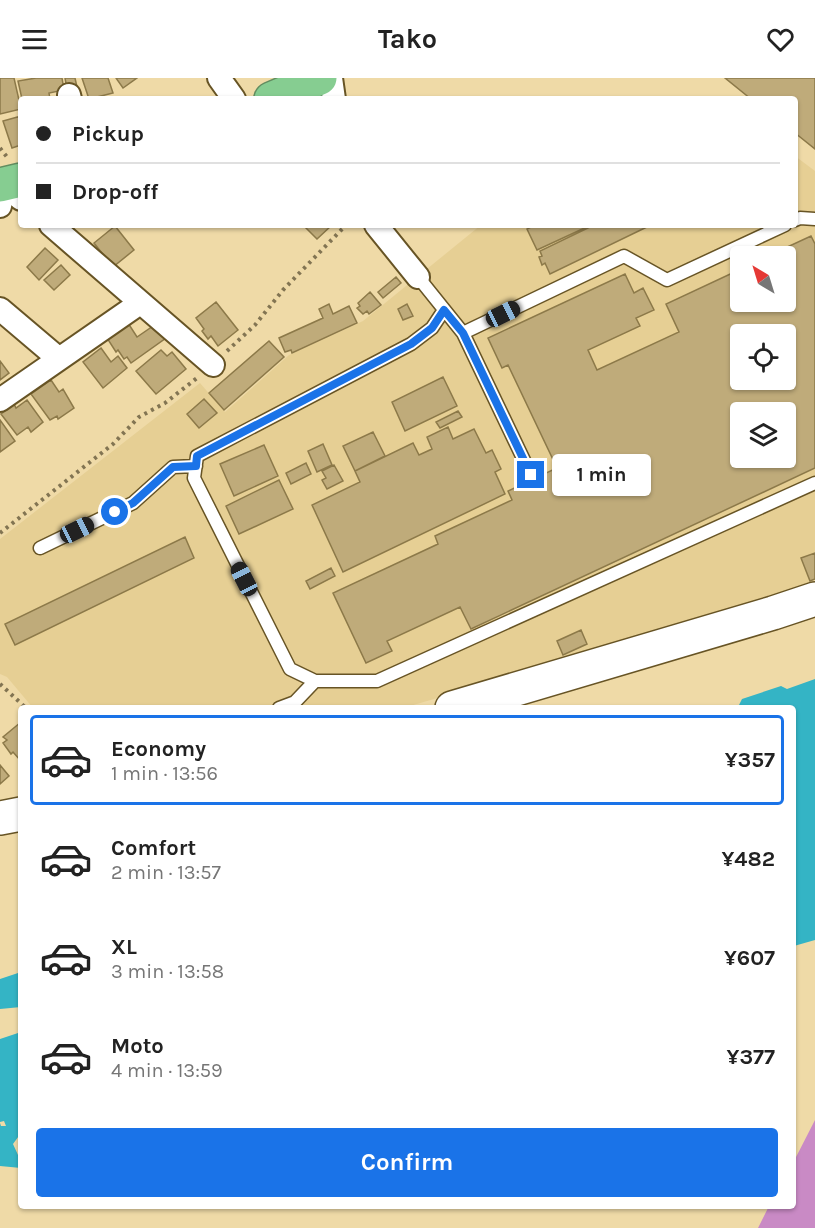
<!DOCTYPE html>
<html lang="en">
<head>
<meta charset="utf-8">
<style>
	:root { --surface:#fff; --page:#f2f2f2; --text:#222; --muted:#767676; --line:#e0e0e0; --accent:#1a73e8 }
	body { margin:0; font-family:Karla,sans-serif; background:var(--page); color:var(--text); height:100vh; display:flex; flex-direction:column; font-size:22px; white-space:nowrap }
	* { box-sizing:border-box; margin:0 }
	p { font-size:20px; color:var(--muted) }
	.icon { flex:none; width:33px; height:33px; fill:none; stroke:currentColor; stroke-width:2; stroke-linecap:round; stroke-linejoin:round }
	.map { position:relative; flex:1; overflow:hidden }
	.side { position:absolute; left:18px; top:627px; width:778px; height:504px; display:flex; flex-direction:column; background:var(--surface); border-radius:6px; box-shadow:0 2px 4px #0004 }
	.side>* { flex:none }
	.guide { position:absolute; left:18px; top:18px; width:780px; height:132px; border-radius:6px; box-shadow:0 2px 4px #0004; display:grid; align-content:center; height:132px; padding:0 18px; background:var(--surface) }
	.needle { width:39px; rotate:322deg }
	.tools { position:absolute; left:730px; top:168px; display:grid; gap:12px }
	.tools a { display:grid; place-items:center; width:66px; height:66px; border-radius:6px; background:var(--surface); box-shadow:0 2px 4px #0004; font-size:30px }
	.end { position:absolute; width:27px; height:27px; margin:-14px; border:8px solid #1a73e8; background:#fff; box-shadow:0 0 0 3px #fff }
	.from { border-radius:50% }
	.bubble { position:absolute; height:42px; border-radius:6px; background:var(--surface); box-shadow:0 2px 4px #0004; font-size:20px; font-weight:700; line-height:42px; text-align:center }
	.car { position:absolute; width:18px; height:36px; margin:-18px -9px; border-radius:8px; box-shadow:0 0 4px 2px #0007; background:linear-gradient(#222 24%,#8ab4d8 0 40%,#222 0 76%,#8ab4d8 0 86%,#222 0) }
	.guide b { display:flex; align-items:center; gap:21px; height:57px; font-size:22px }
	.guide b+b { border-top:2px solid var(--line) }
	.guide i { width:15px; height:15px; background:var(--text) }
	ul { padding:10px 0 0; list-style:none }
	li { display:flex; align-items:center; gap:18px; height:90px; margin:0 12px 9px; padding:0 6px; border:3px solid transparent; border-radius:6px }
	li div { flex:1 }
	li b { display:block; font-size:22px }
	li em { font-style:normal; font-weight:700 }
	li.selected { border-color:var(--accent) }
	li>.icon { width:54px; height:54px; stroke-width:1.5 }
	.primary-button { display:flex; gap:12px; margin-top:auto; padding:12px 18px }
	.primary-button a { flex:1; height:69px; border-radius:6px; background:var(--accent); color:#fff; font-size:24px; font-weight:700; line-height:69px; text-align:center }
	header { display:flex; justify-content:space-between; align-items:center; height:78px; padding:0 18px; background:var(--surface); font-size:27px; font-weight:700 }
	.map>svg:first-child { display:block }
</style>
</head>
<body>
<header><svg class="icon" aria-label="menu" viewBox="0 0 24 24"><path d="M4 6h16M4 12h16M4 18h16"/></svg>Tako<svg class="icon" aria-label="heart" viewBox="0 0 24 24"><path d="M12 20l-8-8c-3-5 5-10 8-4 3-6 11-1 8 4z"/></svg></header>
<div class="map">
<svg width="815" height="1150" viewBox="0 0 815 1150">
	<rect width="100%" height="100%" fill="#efdaa7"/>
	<path fill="#e6cf94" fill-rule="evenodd" d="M795,78L815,93V502L703,543L403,630H33L7,599L0,596V461L200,305L225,334L289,277L363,243L481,147H795ZM741,178H786V224H741ZM741,256H786V302H741ZM741,334H786V380H741Z"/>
	<path fill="#c98ac5" d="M815,1042V1150H758L769,1128H794V1083Z"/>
	<path fill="#34b4c5" d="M815,601V862L794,868V630L738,629L742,621L781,608L787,611Z
		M21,894V929L0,931V901Z
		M21,954V1055L13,1066L18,1077L21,1078V1090L0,1088V1045L1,1048H6L4,1043L0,1044V961Z"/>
	<path fill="#bfab7a" stroke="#8c7949" stroke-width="1.5" fill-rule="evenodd" d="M0,0H14L21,31L0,36Z
		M36,0H62L64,12L49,15L50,21H22L18,3Z
		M65,0H75L77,9L67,11Z
		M82,0H108L113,15L89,21Z
		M116,0H137L123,10Z
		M725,0H815V71L795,55V21H751Z
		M21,38V67L12,70L3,43Z
		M303,147H332L317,161Z
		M535,147H591L537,172L527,151Z
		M594,147H651L550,196L545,185L542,187L539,179L542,178L540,173Z
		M115,148L134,172L113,189L94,165Z
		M811,158L815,166V390L471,551L460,529L387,563L392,573L366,585L333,515L438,466L435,458L512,422L508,413L557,390L508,287L502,290L488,260L625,196L634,215L643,210L654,232L636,240L640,248L588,272L597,292L679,254L666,226L741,191V224H786V178H768ZM741,256H786V302H741ZM741,334H786V380H741Z
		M45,170L58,182L39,202L27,189Z
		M61,187L70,197L54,212L44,202Z
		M396,199L401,205L383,220L378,214Z
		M370,214L381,227L369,236L367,233L363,236L357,230L360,228L358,225Z
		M216,224L238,252L218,268L211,258L208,261L202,253L204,251L196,240Z
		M329,226L333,236L349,228L357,245L292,275L291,272L285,274L279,260L323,240L319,231Z
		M407,226L413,238L403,242L398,231Z
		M128,245L137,259L156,246L166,260L131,285L127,279L124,281L118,272L116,274L107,260Z
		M269,263L284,279L224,332L209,315Z
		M101,270L111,284L118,278L127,290L103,310L83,284Z
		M161,272L167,278L172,274L186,291L156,316L136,293Z
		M0,283L9,295L0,302Z
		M443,299L457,328L405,353L392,324Z
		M51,302L59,314L63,311L74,330L58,341L57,338L50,342L31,316Z
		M204,321L217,335L199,350L187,336Z
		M27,322L43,344L31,354L28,349L17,357L1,336L14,326L16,330Z
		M458,333L462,339L440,350L436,344Z
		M0,342L15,363L0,374Z
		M448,349L453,361L474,351L486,375L492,372L501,391L495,394L505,416L343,494L312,427L360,404L355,393L413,365L419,377L432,371L427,359Z
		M373,354L385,378L355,393L343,368Z
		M323,366L332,387L317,394L308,373Z
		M264,367L278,398L234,418L220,386Z
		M306,385L311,396L291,406L286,395Z
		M334,387L343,403L327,411L322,402L326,400L322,393Z
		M279,402L293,431L239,456L226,428Z
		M185,459L194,480L15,567L5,546Z
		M815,475V501L810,503L801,480Z
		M331,490L335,498L310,511L306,503Z
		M581,552L587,566L563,577L557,563Z
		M21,644V681L20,682L13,674L11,676L3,665L7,662L3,659Z
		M0,687L9,698L0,706Z"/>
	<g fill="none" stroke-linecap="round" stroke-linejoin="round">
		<g stroke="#675425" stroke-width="15">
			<path id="lane" d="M795,142L800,140L815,141
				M418,199L463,255L531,397
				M444,232L432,250L411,266L197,378L194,400L290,591L315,603H377L815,405
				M463,255L624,178L667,202L785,147
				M40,470L133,425L173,389L196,388
				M279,630L295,624L315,603"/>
		</g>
		<g stroke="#675425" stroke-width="26">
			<path id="street" d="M219,0L234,21
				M331,0L334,21
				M69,17L70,21
				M0,128L4,106L21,121
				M51,147L213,287
				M376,147L418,199
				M0,231L59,281
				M0,322L140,225"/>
		</g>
		<g stroke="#675425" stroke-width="36">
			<path id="secondary" d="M452,630L773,535L815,521
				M0,740L21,736"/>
		</g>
		<g stroke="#628d60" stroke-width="36">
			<path id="highway" d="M271,21L320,0
				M0,107L21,102"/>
		</g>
		<path stroke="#827452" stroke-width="4" stroke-dasharray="3 4.5" stroke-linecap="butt" d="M0,70L7,79
			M227,273L255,247L283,212L346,147
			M0,455L113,366L139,339L165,325L197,300
			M0,606L26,630"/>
		<use href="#lane" stroke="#fff" stroke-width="12"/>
		<use href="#street" stroke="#fff" stroke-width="22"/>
		<use href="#secondary" stroke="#fff" stroke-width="33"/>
		<use href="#highway" stroke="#86cd91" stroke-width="33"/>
	</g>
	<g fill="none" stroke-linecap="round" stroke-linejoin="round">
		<path stroke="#1a73e8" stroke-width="8" d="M115,434L133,425L173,389L196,388L197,378L411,266L432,250L444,232L463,255L531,397"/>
	</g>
</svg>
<div class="tools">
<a><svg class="needle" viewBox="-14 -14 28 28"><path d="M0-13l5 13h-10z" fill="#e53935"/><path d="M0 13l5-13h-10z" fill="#767676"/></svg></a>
<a><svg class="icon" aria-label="locate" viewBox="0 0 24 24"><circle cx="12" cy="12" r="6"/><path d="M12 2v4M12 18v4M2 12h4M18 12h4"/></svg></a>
<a><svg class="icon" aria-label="layers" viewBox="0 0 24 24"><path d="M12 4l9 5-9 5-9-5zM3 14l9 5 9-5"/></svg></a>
</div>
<i class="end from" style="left:115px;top:434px"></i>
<i class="end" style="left:531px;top:397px"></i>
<div class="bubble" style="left:552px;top:376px;width:99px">1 min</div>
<i class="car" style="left:503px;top:236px;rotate:64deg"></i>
<i class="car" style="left:77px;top:452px;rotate:64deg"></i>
<i class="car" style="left:244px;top:501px;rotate:333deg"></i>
<div class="guide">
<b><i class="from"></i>Pickup</b>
<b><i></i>Drop-off</b>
</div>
<section class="side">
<ul>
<li class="selected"><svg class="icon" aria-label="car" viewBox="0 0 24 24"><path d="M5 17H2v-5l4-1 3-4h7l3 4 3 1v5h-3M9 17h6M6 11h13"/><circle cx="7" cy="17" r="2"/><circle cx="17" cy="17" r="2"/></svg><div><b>Economy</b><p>1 min · 13:56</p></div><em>¥357</em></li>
<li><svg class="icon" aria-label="car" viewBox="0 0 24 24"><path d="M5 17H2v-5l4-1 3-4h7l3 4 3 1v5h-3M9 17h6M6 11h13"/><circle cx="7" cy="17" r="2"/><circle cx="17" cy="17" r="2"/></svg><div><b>Comfort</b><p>2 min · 13:57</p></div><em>¥482</em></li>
<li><svg class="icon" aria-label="car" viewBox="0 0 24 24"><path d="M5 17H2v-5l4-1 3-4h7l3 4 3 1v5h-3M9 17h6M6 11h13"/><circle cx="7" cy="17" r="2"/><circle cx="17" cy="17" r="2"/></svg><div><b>XL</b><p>3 min · 13:58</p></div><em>¥607</em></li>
<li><svg class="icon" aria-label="car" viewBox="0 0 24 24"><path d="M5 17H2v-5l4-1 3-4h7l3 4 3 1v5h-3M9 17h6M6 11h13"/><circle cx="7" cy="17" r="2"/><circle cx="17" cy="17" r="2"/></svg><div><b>Moto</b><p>4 min · 13:59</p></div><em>¥377</em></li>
</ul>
<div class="primary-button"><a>Confirm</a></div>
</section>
</div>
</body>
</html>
